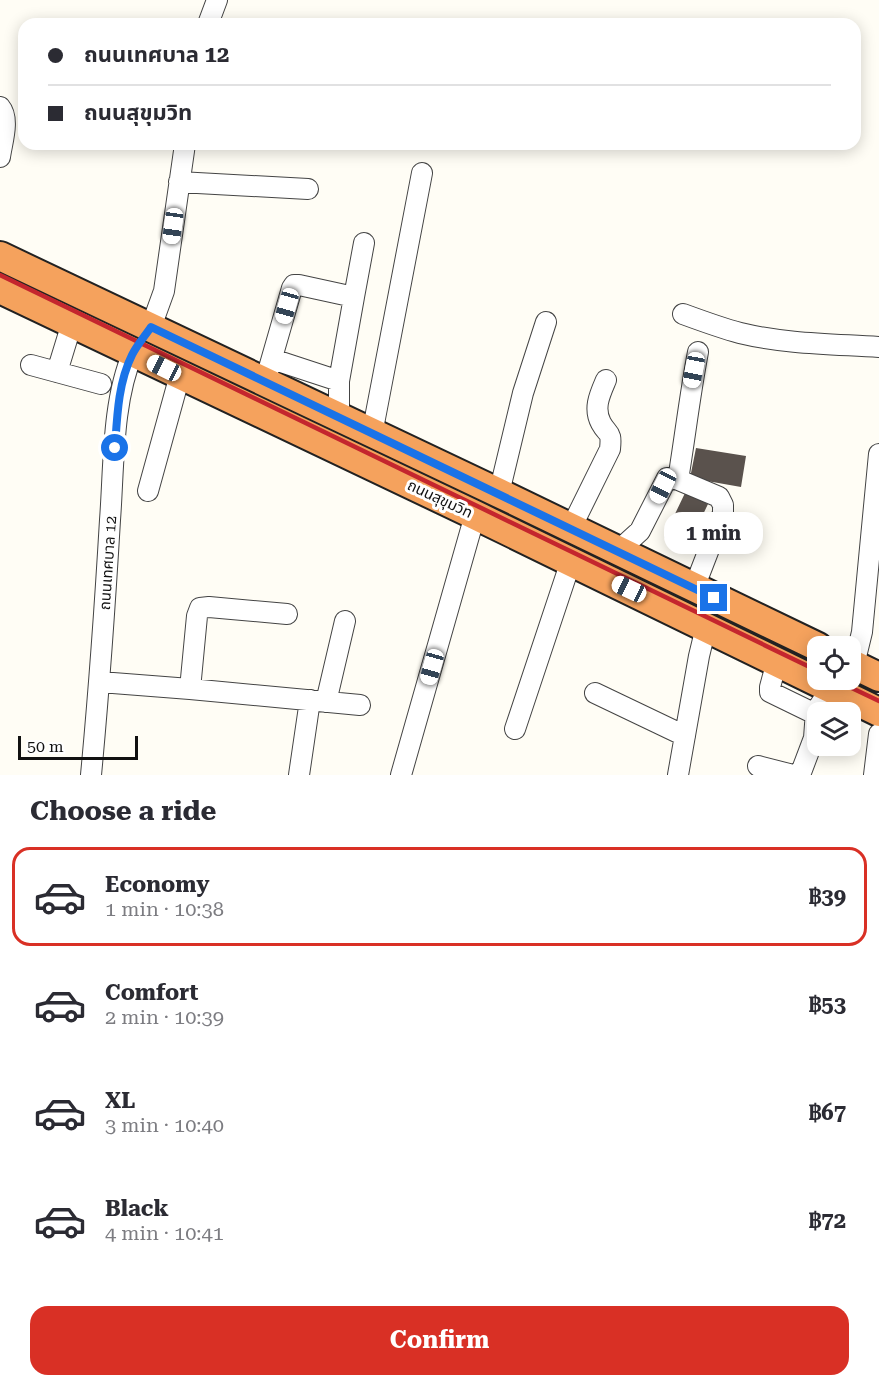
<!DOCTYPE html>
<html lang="en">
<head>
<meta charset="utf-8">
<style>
	:root { --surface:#fff; --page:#f7f7f7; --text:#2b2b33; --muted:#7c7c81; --line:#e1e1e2; --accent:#d93025 }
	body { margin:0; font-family:"Roboto Serif","Noto Sans Thai",serif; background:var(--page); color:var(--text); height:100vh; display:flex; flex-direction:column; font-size:22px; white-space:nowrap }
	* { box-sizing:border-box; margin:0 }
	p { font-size:20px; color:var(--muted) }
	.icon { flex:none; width:33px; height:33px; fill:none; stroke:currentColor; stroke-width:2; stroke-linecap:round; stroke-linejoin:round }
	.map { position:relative; height:775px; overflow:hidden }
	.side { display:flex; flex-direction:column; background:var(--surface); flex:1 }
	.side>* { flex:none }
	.guide { position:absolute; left:18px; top:18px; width:843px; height:132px; border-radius:18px; box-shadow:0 3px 15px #0003; display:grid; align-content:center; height:132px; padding:0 30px; background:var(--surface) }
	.tools { position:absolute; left:807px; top:636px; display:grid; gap:12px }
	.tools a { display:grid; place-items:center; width:54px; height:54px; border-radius:12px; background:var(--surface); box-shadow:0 3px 15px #0003; font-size:30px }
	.scale { position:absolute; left:18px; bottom:15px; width:120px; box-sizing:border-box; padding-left:6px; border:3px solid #111; border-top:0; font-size:16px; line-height:21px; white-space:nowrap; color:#111; -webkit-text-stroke:4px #fff; paint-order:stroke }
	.end { position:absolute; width:27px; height:27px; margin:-14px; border:8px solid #1a73e8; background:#fff; box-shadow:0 0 0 3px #fff }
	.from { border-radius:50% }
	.bubble { position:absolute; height:42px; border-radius:18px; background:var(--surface); box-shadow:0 3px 15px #0003; font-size:20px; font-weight:700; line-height:42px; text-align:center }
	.car { position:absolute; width:18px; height:36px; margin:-18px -9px; border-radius:8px; box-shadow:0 0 4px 2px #0007; background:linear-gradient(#fff 24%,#345 0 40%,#fff 0 76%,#345 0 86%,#fff 0) }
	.guide b { display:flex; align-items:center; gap:21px; height:57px; font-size:22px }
	.guide b+b { border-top:2px solid var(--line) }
	.guide i { width:15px; height:15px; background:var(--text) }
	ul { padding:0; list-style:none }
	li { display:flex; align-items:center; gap:18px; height:99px; margin:0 12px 9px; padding:0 18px; border:3px solid transparent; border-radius:18px }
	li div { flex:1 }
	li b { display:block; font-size:22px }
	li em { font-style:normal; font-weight:700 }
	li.selected { border-color:var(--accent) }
	li>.icon { width:54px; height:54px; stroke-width:1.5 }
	h2 { padding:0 30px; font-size:27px; line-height:72px }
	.action { display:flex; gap:12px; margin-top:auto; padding:12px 30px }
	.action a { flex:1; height:69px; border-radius:18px; background:var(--accent); color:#fff; font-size:24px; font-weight:700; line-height:69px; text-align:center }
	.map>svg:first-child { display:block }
</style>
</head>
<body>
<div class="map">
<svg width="879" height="775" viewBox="0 0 879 775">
	<rect width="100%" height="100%" fill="#fffdf5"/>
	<path fill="#5a524d" d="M696,448L746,456L741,487L690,478Z
		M685,493L708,504L687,548L664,537Z"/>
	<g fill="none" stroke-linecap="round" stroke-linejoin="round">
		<g stroke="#444" stroke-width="22">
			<path id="minor" d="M208,24L217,0
				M0,107C10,119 2,142 0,157
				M179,182L308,189
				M683,314C702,321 721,328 740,333C785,344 833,344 879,347
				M151,327L164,291L185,144
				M272,359L339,381
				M31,365L101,384
				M57,372L72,323
				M265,382L292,288L294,285H299L354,297L364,243
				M339,418V381L354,297
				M372,434L422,173
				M678,480C685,437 690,394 698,352
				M148,491L180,375
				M499,493L523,393L546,322
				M571,528L610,449C612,430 608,436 601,423C593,408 600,394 606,380
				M618,551L640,531L667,478H674L719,497L723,505V513L694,588
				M777,661L770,687V692L809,711H816
				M854,665L862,632L879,454
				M100,682L190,689L360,705
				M190,689L197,616L200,608L209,607L287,614
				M595,693L685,736
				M326,702L345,621
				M515,729L571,561
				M758,766L793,775
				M91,775C99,690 105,605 110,520C114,467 112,401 133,353
				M299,775L310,700
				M401,775L475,515
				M678,775L699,656L706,627
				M800,775L814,738L816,711L831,688
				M874,775L879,734"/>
		</g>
		<g stroke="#222" stroke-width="32">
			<path id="highway" d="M0,256L499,493L818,647
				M0,289L475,515L879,712
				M850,663L879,677"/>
		</g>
		<use href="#minor" stroke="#fff" stroke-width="20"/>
		<use href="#highway" stroke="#f5a25d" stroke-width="28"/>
		<path stroke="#c4262e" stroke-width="4.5" d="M0,275L818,671
			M835,680L879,701"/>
	</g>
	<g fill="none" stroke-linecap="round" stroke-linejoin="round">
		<path stroke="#1a73e8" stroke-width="8" d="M115,448C117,418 118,383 132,355C137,345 145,336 151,327L714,598"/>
	</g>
	<g text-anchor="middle" stroke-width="6" stroke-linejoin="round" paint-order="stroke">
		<g font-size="15" fill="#111" stroke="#fff">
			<text transform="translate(440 499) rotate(25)" y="5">ถนนสุขุมวิท</text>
			<text transform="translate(108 563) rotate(-86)" y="5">ถนนเทศบาล 12</text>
		</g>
	</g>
</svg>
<div class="tools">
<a><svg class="icon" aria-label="locate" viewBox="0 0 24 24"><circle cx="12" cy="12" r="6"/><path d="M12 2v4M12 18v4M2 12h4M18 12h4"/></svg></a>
<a><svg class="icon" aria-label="layers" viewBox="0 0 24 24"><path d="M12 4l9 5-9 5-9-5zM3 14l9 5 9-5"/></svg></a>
</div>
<div class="scale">50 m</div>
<i class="end from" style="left:115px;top:448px"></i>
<i class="end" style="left:714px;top:598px"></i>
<div class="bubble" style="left:664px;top:512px;width:99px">1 min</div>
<i class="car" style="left:173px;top:226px;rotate:188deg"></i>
<i class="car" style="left:287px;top:306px;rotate:196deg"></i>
<i class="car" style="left:164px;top:368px;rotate:296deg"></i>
<i class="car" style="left:694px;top:370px;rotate:191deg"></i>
<i class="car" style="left:663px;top:486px;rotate:207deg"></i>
<i class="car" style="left:629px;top:589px;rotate:295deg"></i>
<i class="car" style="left:432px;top:667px;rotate:196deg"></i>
<div class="guide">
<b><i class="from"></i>ถนนเทศบาล 12</b>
<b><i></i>ถนนสุขุมวิท</b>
</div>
</div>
<section class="side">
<h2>Choose a ride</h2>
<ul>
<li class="selected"><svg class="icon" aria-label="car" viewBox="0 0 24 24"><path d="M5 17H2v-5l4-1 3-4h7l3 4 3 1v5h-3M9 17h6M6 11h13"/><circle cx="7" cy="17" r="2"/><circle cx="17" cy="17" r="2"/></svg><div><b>Economy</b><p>1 min · 10:38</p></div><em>฿39</em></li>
<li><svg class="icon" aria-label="car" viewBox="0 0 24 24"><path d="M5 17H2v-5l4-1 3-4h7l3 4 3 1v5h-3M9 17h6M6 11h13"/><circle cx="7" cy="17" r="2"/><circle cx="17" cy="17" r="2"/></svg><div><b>Comfort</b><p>2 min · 10:39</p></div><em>฿53</em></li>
<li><svg class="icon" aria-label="car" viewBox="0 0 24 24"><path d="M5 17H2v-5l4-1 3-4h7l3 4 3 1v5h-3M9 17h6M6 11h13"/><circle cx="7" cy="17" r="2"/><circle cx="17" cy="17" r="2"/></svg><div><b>XL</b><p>3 min · 10:40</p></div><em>฿67</em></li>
<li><svg class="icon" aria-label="car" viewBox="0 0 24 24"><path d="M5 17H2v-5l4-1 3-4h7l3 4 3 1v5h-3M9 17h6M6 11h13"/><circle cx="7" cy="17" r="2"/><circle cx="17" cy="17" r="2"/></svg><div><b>Black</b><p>4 min · 10:41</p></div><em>฿72</em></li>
</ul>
<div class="action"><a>Confirm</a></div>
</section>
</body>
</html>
